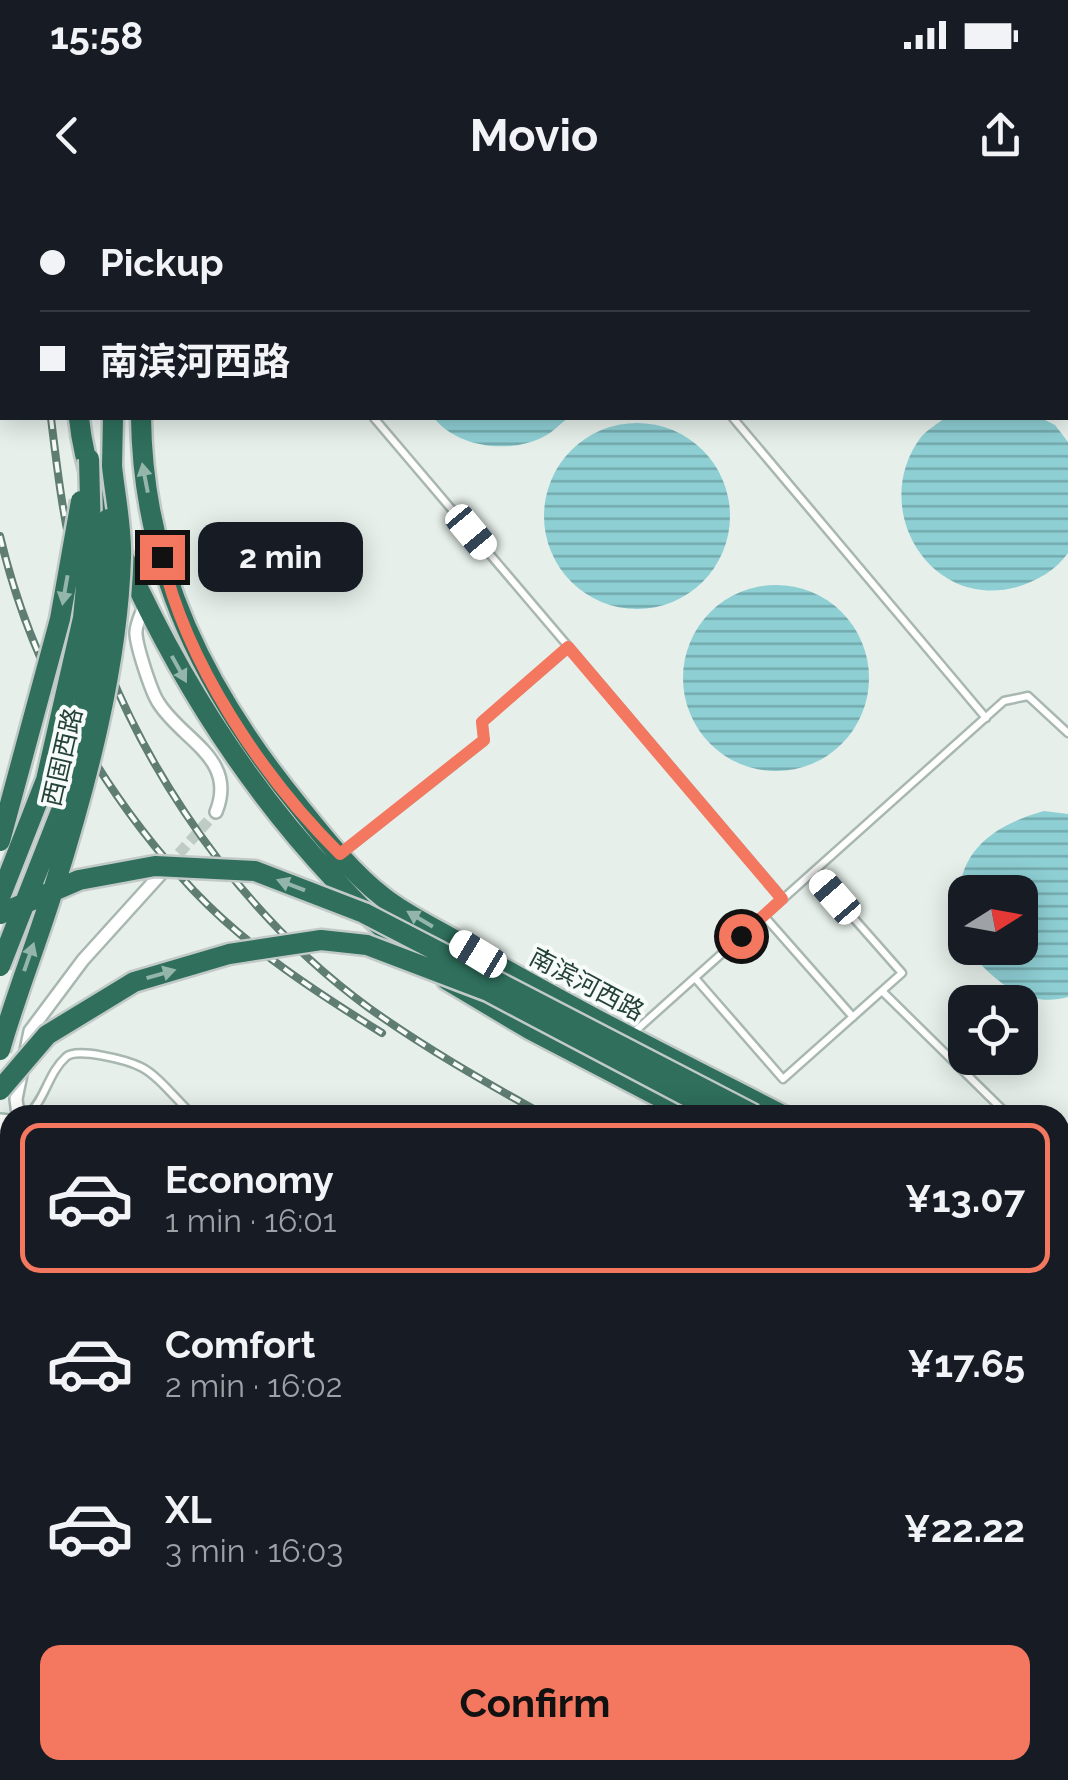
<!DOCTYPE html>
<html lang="en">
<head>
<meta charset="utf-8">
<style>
	:root { --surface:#171b24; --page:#242831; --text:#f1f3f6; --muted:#9ea1a6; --line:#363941; --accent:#f4775f }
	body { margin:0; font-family:Raleway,"Noto Sans SC",sans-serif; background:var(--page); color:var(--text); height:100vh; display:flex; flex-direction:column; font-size:38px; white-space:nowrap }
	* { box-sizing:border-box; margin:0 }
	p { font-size:32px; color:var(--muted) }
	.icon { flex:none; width:55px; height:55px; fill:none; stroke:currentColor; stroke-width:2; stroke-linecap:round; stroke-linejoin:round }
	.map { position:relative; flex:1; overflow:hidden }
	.panel { position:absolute; left:0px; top:905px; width:1070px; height:675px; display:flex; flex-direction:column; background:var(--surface); border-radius:30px 30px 0 0; box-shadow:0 5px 25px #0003 }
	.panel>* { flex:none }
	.banner { position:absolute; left:0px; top:0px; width:1070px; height:220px; box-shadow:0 5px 25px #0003; display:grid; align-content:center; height:220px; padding:0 40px; background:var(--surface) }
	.needle { width:65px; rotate:79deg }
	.tools { position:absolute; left:948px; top:675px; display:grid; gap:20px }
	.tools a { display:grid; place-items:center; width:90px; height:90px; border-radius:20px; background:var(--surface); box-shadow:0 5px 25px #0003; font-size:50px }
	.end { position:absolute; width:45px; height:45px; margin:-22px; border:12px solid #f4775f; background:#111; box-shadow:0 0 0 5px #111 }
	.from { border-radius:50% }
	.bubble { position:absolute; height:70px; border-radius:20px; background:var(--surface); box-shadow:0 5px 25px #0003; font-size:32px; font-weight:700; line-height:70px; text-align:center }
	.car { position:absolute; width:30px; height:60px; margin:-30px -15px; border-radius:12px; box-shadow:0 0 8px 2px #0007; background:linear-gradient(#fff 24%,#345 0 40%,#fff 0 76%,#345 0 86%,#fff 0) }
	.banner b { display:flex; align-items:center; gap:35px; height:95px; font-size:38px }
	.banner b+b { border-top:2px solid var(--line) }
	.banner i { width:25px; height:25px; background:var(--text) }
	ul { padding:18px 0 0; list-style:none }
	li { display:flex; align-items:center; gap:30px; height:150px; margin:0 20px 15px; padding:0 20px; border:5px solid transparent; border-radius:20px }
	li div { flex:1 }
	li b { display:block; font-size:38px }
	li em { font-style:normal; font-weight:700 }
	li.active { border-color:var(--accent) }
	li>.icon { width:90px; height:90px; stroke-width:1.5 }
	.action { display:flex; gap:20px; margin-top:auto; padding:20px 40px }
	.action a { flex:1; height:115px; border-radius:20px; background:var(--accent); color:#111; font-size:40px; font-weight:700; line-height:115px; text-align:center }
	.status { display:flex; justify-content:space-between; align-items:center; height:70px; padding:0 50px; background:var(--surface); direction:ltr }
	.status svg { height:28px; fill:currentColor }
	header { display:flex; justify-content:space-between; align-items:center; height:130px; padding:0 40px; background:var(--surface); font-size:45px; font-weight:700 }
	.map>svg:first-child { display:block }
</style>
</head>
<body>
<div class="status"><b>15:58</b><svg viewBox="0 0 49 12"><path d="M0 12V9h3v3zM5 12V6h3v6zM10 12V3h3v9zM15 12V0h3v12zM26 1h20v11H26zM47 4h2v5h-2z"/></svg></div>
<header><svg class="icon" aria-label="back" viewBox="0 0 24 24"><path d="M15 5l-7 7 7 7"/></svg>Movio<svg class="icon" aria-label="share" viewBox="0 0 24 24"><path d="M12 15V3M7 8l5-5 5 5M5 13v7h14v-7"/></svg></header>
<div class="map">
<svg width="1068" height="1580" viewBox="0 0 1068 1580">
	<defs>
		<pattern id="industrial-furrows" width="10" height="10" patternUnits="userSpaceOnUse" patternTransform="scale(2.5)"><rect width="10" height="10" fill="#d4dfd9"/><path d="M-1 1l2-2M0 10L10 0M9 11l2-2" fill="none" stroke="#b6c1bb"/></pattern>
		<pattern id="water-rules" width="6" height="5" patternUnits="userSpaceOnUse" patternTransform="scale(2.5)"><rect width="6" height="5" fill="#8ecfd4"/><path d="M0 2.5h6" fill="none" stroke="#74aaad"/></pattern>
	</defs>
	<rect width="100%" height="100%" fill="#e6efea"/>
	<path fill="url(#industrial-furrows)" d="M1060,1123L1068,1127V1580H595V1570H1060Z"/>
	<path fill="url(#water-rules)" d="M259,0H434L260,2Z
		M627,0H804L628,2Z
		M434,218H568C560,224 552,233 543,237C510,254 458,248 434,218Z
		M945,218H1041L1055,225L1068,242V353C1056,370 1037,381 1017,387C930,411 868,308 921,237C927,230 937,224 945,218Z
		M544 316a93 93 0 1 1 186 0a93 93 0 1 1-186 0Z
		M683 478a93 93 0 1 1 186 0a93 93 0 1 1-186 0Z
		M1044,611L1068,614V797C1025,809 991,779 967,748H1020V692H965V740C945,668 976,630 1044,611Z"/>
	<path fill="#bbcac3" d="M86,1570H238V1580H86Z"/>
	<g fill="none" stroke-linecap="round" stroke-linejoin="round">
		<path stroke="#bfccc6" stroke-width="11" stroke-dasharray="11 5.5" stroke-linecap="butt" d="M168,666L216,612"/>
		<g stroke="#a8b8b1" stroke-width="11">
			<path id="lane" d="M551,0L553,2
				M920,0L922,2
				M500,2L503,0
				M1068,174V175
				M374,218L783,699
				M733,218L986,518
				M342,653L484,541L482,522L569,447
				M764,716L853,817
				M695,778L783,879L902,773L813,672
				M882,791L1008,915
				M632,834L1004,501L1028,496L1068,533
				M28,915C46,898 48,873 66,857C76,847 127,860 141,867C159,876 177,901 193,915
				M1060,966L1068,974
				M1060,1543H1068
				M982,1570V1580"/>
		</g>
		<g stroke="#a8b8b1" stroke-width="16">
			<path id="street" d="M145,404C142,413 135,425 136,434C137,448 151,491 158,502C181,540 238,558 216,612
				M18,915L16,899L30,831L83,760L168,666"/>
		</g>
		<g stroke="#a4bbb1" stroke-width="20">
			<path id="secondary" d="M0,922L10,923
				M0,1023L10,1008"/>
		</g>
		<g stroke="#c2cac7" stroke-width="25">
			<path id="highway" d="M89,0V2
				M140,0V2
				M70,2V0
				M115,2V0
				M79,218C84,270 104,315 126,362C179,479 247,586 335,680C365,712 388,736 424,763
				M141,218C143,370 206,493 301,609C325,639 352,673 383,697C408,717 441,731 468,748C570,808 677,861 782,915
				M112,266L113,218
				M447,780L531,830L694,915
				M1060,1058L1068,1062
				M1060,1076L1068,1080
				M1060,1107L1068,1111"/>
		</g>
		<path stroke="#86b3a1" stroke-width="2.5" stroke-dasharray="5 8" stroke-linecap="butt" d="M0,1180L10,1167"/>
		<use href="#lane" stroke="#fff" stroke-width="6"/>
		<use href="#street" stroke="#fff" stroke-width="11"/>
		<use href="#secondary" stroke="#fff" stroke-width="15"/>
		<use href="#highway" stroke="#2f6f5c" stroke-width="20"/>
		<g stroke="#5f7d72" stroke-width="8">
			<path id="rail" d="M36,0V2
				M51,218C57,268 63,318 75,367C117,537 228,705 369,808C425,848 485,882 544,915
				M0,336C31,468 101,592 194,691C248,748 316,792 382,833
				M0,1126L10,1119
				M1060,1187L1068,1190
				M1060,1206L1068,1211
				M1060,1224L1068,1228
				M1060,1247L1068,1251
				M1060,1283L1068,1284
				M1060,1354L1068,1360
				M0,1412L10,1404
				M1017,1570V1580"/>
		</g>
		<use href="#rail" stroke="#f7fbf9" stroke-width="4" stroke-dasharray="11" stroke-linecap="butt"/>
		<g stroke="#c2cac7" stroke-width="25" stroke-linecap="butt">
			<path id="highway-bridge" d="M0,641L60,419L81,301
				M0,697L46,580L83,418L91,336L89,259
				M0,714L79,680L155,666L255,671L364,713L754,915
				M0,766L63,606L93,460L104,384L108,319
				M0,850C16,794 38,740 55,684C87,582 118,464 121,357C122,327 115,296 112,266
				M0,890L47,835L134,782L229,754L321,740L367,745L488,791L723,915"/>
		</g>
		<use href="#highway-bridge" stroke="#2f6f5c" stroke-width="20"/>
	</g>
	<defs><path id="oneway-solid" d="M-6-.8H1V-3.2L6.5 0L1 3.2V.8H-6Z" transform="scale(2.5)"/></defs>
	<g fill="#93b5aa">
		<use href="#oneway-solid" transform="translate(145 278) rotate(-101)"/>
		<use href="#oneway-solid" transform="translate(65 390) rotate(100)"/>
		<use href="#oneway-solid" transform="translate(179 469) rotate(61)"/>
		<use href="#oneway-solid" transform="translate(291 685) rotate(-159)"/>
		<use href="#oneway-solid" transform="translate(420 719) rotate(-149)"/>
		<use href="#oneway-solid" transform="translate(29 757) rotate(-71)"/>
		<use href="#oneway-solid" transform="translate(161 774) rotate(-16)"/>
	</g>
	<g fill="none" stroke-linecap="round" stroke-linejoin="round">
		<path stroke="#f4775f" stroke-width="12" d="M162,357C186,463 263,578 340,654L484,540L482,522L568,447L782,699L741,736"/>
	</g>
	<g text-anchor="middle" stroke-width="8" stroke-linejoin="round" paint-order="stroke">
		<g font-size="25" fill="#244237" stroke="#f7fbf9">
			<text transform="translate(62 557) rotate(-77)" y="9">西固西路</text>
			<text transform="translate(587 784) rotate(28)" y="9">南滨河西路</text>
		</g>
	</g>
</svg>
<div class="tools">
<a><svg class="needle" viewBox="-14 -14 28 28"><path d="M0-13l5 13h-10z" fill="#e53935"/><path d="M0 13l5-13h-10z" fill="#9ea1a6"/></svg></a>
<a><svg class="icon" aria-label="locate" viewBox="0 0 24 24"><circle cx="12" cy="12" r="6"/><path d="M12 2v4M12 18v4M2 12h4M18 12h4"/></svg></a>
</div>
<i class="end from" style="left:741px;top:736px"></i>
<i class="end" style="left:162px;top:357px"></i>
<div class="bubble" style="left:198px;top:322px;width:165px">2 min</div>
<i class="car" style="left:471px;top:332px;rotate:140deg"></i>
<i class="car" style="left:835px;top:697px;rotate:319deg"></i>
<i class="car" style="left:478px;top:754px;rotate:301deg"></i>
<div class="banner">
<b><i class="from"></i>Pickup</b>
<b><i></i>南滨河西路</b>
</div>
<section class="panel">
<ul>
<li class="active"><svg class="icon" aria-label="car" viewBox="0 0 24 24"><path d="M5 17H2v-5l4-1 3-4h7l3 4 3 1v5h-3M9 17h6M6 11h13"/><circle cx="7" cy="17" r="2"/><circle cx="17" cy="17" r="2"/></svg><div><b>Economy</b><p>1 min · 16:01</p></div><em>¥13.07</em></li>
<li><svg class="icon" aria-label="car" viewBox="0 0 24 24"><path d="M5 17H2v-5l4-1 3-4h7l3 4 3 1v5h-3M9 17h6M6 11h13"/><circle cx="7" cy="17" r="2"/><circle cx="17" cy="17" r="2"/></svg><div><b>Comfort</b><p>2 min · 16:02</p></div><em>¥17.65</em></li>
<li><svg class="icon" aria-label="car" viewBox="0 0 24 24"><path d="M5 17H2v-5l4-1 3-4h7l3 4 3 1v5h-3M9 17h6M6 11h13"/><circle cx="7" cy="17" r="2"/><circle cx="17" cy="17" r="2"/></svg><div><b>XL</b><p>3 min · 16:03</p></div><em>¥22.22</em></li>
</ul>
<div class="action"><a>Confirm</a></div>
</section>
</div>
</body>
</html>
